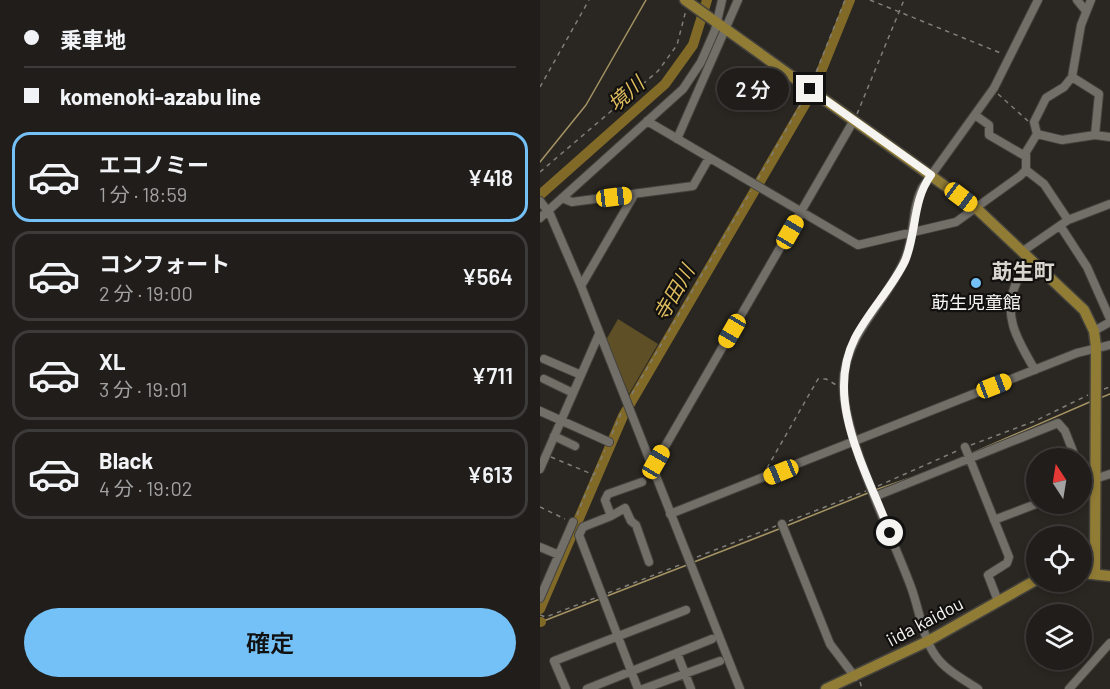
<!DOCTYPE html>
<html lang="ja">
<head>
<meta charset="utf-8">
<style>
	:root { --surface:#201d1a; --page:#282623; --text:#f1f3f6; --muted:#a2a2a2; --line:#3d3b39; --accent:#73c1f6 }
	body { margin:0; font-family:Barlow,"Noto Sans JP",sans-serif; background:var(--page); color:var(--text); height:100vh; display:flex; flex-direction:column; font-size:22px; white-space:nowrap }
	* { box-sizing:border-box; margin:0 }
	p { font-size:20px; color:var(--muted) }
	.icon { flex:none; width:33px; height:33px; fill:none; stroke:currentColor; stroke-width:2; stroke-linecap:round; stroke-linejoin:round }
	.map { position:relative; flex:1; overflow:hidden }
	.details { display:flex; flex-direction:column; background:var(--surface); width:540px }
	.details>* { flex:none }
	.banner { display:grid; align-content:center; height:132px; padding:0 24px; background:var(--surface) }
	.needle { width:39px; rotate:348deg }
	.tools { position:absolute; left:486px; top:448px; display:grid; gap:12px }
	.tools a { display:grid; place-items:center; width:66px; height:66px; border-radius:50%; background:var(--surface); box-shadow:0 3px 9px #0003,0 0 0 2px var(--line); font-size:30px }
	.end { position:absolute; width:27px; height:27px; margin:-14px; border:8px solid #f5f4f0; background:#111; box-shadow:0 0 0 3px #111 }
	.from { border-radius:50% }
	.bubble { position:absolute; height:42px; border-radius:21px; background:var(--surface); box-shadow:0 3px 9px #0003,0 0 0 2px var(--line); font-size:20px; font-weight:600; line-height:42px; text-align:center }
	.car { position:absolute; width:18px; height:36px; margin:-18px -9px; border-radius:8px; box-shadow:0 0 4px 2px #0007; background:linear-gradient(#f5c518 24%,#345 0 40%,#f5c518 0 76%,#345 0 86%,#f5c518 0) }
	.banner b { display:flex; align-items:center; gap:21px; height:57px; font-size:22px }
	.banner b+b { border-top:2px solid var(--line) }
	.banner i { width:15px; height:15px; background:var(--text) }
	ul { padding:0; list-style:none }
	li { display:flex; align-items:center; gap:18px; height:90px; margin:0 12px 9px; padding:0 12px; border:3px solid var(--line); border-radius:18px }
	li div { flex:1 }
	li b { display:block; font-size:22px }
	li em { font-style:normal; font-weight:600 }
	li.on { border-color:var(--accent) }
	li>.icon { width:54px; height:54px; stroke-width:1.5 }
	.action { display:flex; gap:12px; margin-top:auto; padding:12px 24px }
	.action a { flex:1; height:69px; border-radius:36px; background:var(--accent); color:#111; font-size:24px; font-weight:600; line-height:69px; text-align:center }
	main { display:flex; flex:1; min-height:0 }
	.map>svg:first-child { display:block }
</style>
</head>
<body>
<main>
<section class="details">
<div class="banner">
<b><i class="from"></i>乗車地</b>
<b><i></i>komenoki-azabu line</b>
</div>
<ul>
<li class="on"><svg class="icon" aria-label="car" viewBox="0 0 24 24"><path d="M5 17H2v-5l4-1 3-4h7l3 4 3 1v5h-3M9 17h6M6 11h13"/><circle cx="7" cy="17" r="2"/><circle cx="17" cy="17" r="2"/></svg><div><b>エコノミー</b><p>1 分 · 18:59</p></div><em>¥418</em></li>
<li><svg class="icon" aria-label="car" viewBox="0 0 24 24"><path d="M5 17H2v-5l4-1 3-4h7l3 4 3 1v5h-3M9 17h6M6 11h13"/><circle cx="7" cy="17" r="2"/><circle cx="17" cy="17" r="2"/></svg><div><b>コンフォート</b><p>2 分 · 19:00</p></div><em>¥564</em></li>
<li><svg class="icon" aria-label="car" viewBox="0 0 24 24"><path d="M5 17H2v-5l4-1 3-4h7l3 4 3 1v5h-3M9 17h6M6 11h13"/><circle cx="7" cy="17" r="2"/><circle cx="17" cy="17" r="2"/></svg><div><b>XL</b><p>3 分 · 19:01</p></div><em>¥711</em></li>
<li><svg class="icon" aria-label="car" viewBox="0 0 24 24"><path d="M5 17H2v-5l4-1 3-4h7l3 4 3 1v5h-3M9 17h6M6 11h13"/><circle cx="7" cy="17" r="2"/><circle cx="17" cy="17" r="2"/></svg><div><b>Black</b><p>4 分 · 19:02</p></div><em>¥613</em></li>
</ul>
<div class="action"><a>確定</a></div>
</section>
<div class="map">
<svg width="570" height="689" viewBox="0 0 570 689">
	<rect width="100%" height="100%" fill="#2a2722"/>
	<path fill="#5e4f26" d="M78,319L118,344L89,394L66,340Z"/>
	<g fill="none" stroke-linecap="round" stroke-linejoin="round">
		<path stroke="#a49363" stroke-width="1.5" d="M0,162L46,105L106,0
			M560,398L570,394
			M430,454L552,401
			M335,490L367,479
			M246,526L328,493
			M154,562L239,529
			M67,596L147,565
			M1,622L60,599"/>
		<path stroke="#816a27" stroke-width="10" d="M0,195L125,84L153,45L167,0
			M0,609L83,416L274,89L310,0
			M0,622H1"/>
		<g stroke="#44423d" stroke-width="10">
			<path id="minor" d="M537,0L546,11
				M532,77L559,94L555,135
				M435,115L449,125V135L485,156
				M107,121L318,245L416,222L480,176L486,170V152L497,134
				M497,134L494,122L506,98L524,87L532,77L541,25L551,0
				M497,134L522,140L555,135L570,137
				M137,139L198,0
				M486,170L504,184L528,220
				M22,198L32,202L153,186L169,158
				M0,201L10,214L41,286L200,689
				M0,218L143,89L161,62L175,30L182,0
				M521,227L547,267L570,319
				M483,251L528,220L570,204
				M41,286L94,195
				M554,331L570,322
				M4,359L41,375
				M495,370C478,341 461,315 477,281L499,266
				M4,379L33,393
				M0,411L69,442
				M14,436L35,446
				M425,447L469,557L467,563L448,575L458,601
				M111,466L116,462L314,120
				M0,469L59,334
				M542,472L546,480
				M542,483L570,474
				M336,496L518,423L525,431L536,459
				M130,514L537,353L570,345
				M71,516L85,508L91,521L96,525L109,562
				M454,520L496,504
				M242,524L290,644L315,677
				M0,547L19,555
				M0,598L33,522
				M137,653L151,689
				M26,689L14,661L146,610
				M47,689L172,639
				M98,689L39,535L43,527L71,516L65,500L68,494L102,482
				M103,689L180,661
				M438,689C423,679 405,670 395,655C382,636 379,608 371,587C352,535 297,425 304,375C310,329 348,300 365,259C375,236 371,210 382,188L454,88L498,0
				M529,689L570,643"/>
		</g>
		<g stroke="#44423d" stroke-width="13">
			<path id="major" d="M145,0L436,208L544,310L554,331L556,347L555,573
				M542,573L570,576
				M286,689L388,641L496,580"/>
		</g>
		<path stroke="#807e79" stroke-width="1.5" stroke-dasharray="4.5 4.5" stroke-linecap="butt" d="M330,0L463,54
			M273,80L305,0
			M0,87L49,0
			M458,94L488,121
			M317,114L364,0
			M0,172L118,71L137,45L146,10
			M218,179L266,95
			M564,389L570,387
			M92,394L211,191
			M72,434L82,411
			M431,445L495,421L548,395
			M11,457L54,475L65,450
			M227,468L278,379H286L298,386
			M338,486L419,450
			M0,507L25,519
			M37,515L53,476
			M249,521L326,491
			M157,557L236,526
			M68,593L142,564
			M0,615L6,617L55,598
			M320,682L322,689"/>
		<use href="#minor" stroke="#726f69" stroke-width="8"/>
		<use href="#major" stroke="#917c35" stroke-width="10"/>
	</g>
	<g fill="none" stroke-linecap="round" stroke-linejoin="round">
		<path stroke="#f5f4f0" stroke-width="8" d="M270,89L391,175C372,201 377,232 365,261C352,288 329,311 315,338C283,401 328,473 350,533"/>
	</g>
	<circle fill="#73c1f6" stroke="#11100e" stroke-width="2" cx="436" cy="283" r="6"/>
	<g text-anchor="middle" stroke-width="4.5" stroke-linejoin="round" paint-order="stroke">
		<g font-size="18" fill="#f5f4f0" stroke="#11100e">
			<text x="436" y="309">莇生児童館</text>
		</g>
		<g font-size="18" fill="#f5f4f0" stroke="#11100e">
			<text transform="translate(385 622) rotate(-28)" y="6">iida kaidou</text>
		</g>
		<g font-size="20" font-style="italic" fill="#dfbd5f" stroke="#11100e">
			<text transform="translate(86 94) rotate(-42)" y="7">境川</text>
			<text transform="translate(134 293) rotate(-60)" y="7">寺田川</text>
		</g>
		<g font-size="21" font-weight="bold" fill="#d7d5cd" stroke="#11100e">
			<text x="483" y="279">莇生町</text>
		</g>
	</g>
</svg>
<div class="tools">
<a><svg class="needle" viewBox="-14 -14 28 28"><path d="M0-13l5 13h-10z" fill="#e53935"/><path d="M0 13l5-13h-10z" fill="#a2a2a2"/></svg></a>
<a><svg class="icon" aria-label="locate" viewBox="0 0 24 24"><circle cx="12" cy="12" r="6"/><path d="M12 2v4M12 18v4M2 12h4M18 12h4"/></svg></a>
<a><svg class="icon" aria-label="layers" viewBox="0 0 24 24"><path d="M12 4l9 5-9 5-9-5zM3 14l9 5 9-5"/></svg></a>
</div>
<i class="end from" style="left:350px;top:533px"></i>
<i class="end" style="left:270px;top:89px"></i>
<div class="bubble" style="left:177px;top:68px;width:72px">2 分</div>
<i class="car" style="left:74px;top:197px;rotate:83deg"></i>
<i class="car" style="left:421px;top:197px;rotate:127deg"></i>
<i class="car" style="left:250px;top:232px;rotate:30deg"></i>
<i class="car" style="left:192px;top:331px;rotate:210deg"></i>
<i class="car" style="left:454px;top:386px;rotate:69deg"></i>
<i class="car" style="left:116px;top:462px;rotate:30deg"></i>
<i class="car" style="left:241px;top:472px;rotate:248deg"></i>
</div>
</main>
</body>
</html>
